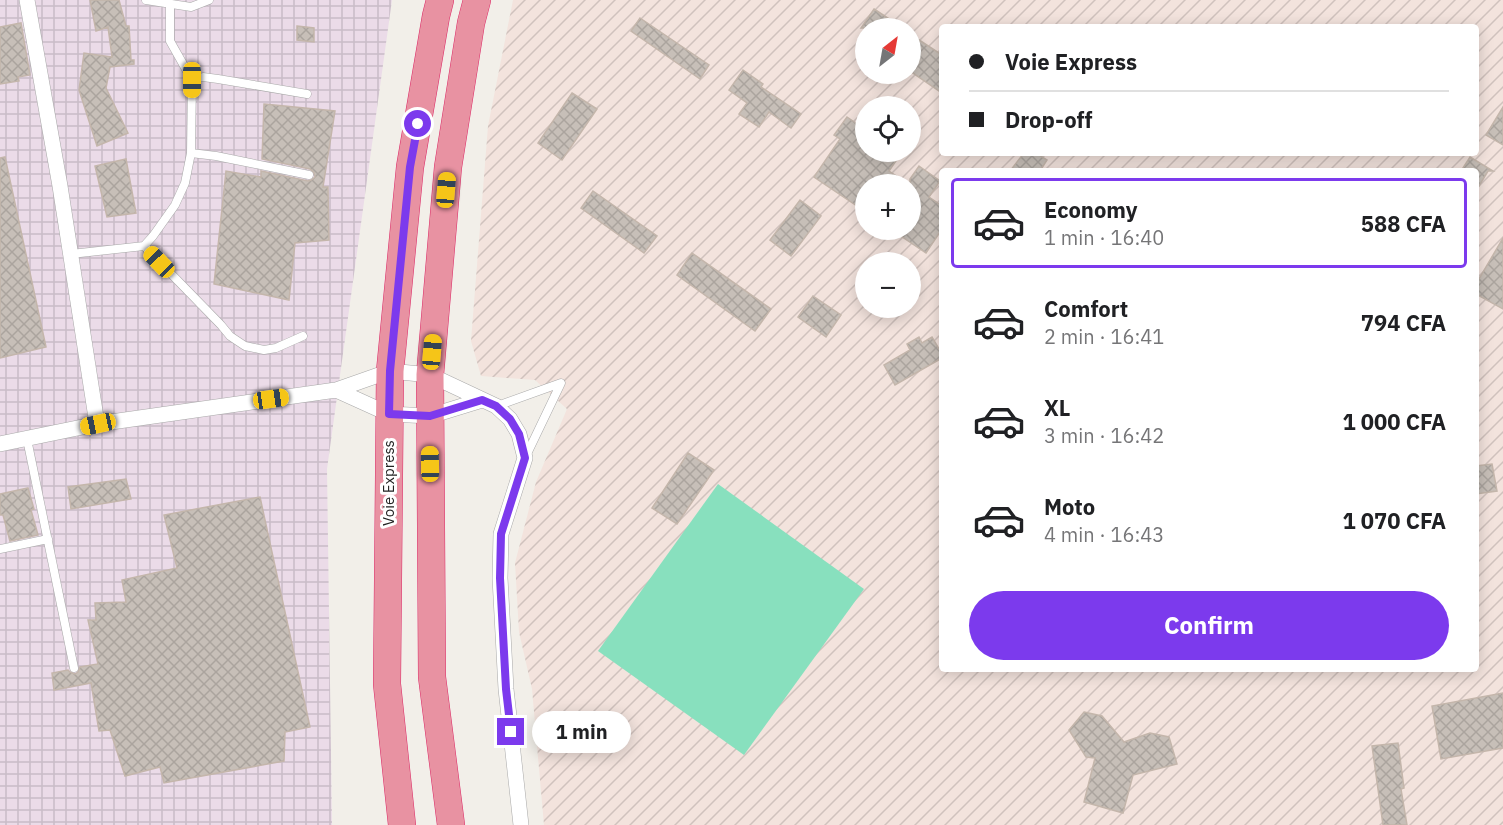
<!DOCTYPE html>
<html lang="en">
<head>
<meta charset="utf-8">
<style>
	:root { --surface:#fff; --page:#f6f6f6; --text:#202124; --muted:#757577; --line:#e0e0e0; --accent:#7c3aed }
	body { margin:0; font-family:"IBM Plex Sans",sans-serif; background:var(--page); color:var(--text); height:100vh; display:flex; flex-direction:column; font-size:22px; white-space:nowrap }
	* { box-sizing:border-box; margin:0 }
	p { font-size:20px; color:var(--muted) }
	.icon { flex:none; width:33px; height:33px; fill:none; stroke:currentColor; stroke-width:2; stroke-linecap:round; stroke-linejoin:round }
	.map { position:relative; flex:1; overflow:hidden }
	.drawer { position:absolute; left:939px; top:168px; width:540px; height:504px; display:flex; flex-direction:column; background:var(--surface); border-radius:6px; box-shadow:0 3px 15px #0003 }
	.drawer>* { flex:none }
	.top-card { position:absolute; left:939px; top:24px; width:540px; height:132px; border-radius:6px; box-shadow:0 3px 15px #0003; display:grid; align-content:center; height:132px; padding:0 30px; background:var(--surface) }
	.needle { width:39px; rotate:31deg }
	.tools { position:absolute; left:855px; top:18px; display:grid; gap:12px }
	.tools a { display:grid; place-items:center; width:66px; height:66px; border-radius:50%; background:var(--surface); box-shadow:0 3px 15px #0003; font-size:30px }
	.end { position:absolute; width:27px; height:27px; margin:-14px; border:8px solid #7c3aed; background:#fff; box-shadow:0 0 0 3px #fff }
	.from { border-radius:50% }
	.bubble { position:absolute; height:42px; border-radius:21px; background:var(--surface); box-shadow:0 3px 15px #0003; font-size:20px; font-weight:800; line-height:42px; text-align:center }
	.car { position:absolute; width:18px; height:36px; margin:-18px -9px; border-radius:8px; box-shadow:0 0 4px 2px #0007; background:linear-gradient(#f5c518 24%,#345 0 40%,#f5c518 0 76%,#345 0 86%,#f5c518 0) }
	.top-card b { display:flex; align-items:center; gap:21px; height:57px; font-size:22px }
	.top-card b+b { border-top:2px solid var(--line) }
	.top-card i { width:15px; height:15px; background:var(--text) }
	ul { padding:10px 0 0; list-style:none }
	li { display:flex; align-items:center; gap:18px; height:90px; margin:0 12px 9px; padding:0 18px; border:3px solid transparent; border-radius:6px }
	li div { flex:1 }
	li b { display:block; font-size:22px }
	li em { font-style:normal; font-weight:800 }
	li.selected { border-color:var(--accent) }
	li>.icon { width:54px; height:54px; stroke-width:1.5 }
	.cta { display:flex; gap:12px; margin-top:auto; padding:12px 30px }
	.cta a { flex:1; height:69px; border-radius:36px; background:var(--accent); color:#fff; font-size:24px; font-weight:800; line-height:69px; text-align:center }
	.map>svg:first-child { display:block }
</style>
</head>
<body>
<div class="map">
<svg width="1503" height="825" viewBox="0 0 1503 825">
	<defs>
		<pattern id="industrial-grid" width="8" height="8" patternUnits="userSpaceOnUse" patternTransform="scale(1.5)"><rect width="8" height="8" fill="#ebdbe8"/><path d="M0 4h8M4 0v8" fill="none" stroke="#c9bcc7"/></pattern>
		<pattern id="military-furrows" width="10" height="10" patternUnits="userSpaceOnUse" patternTransform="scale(1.5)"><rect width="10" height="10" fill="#f3e3dd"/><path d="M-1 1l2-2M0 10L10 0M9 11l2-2" fill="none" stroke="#d0c2bd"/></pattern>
		<pattern id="building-cross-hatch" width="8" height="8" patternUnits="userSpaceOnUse" patternTransform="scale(1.5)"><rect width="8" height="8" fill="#c7bfb8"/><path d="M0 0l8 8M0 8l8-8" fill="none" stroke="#aba49e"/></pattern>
	</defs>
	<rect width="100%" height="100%" fill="#f2efe9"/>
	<path fill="url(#industrial-grid)" d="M0,0H392L327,469L332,825H0Z"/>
	<path fill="url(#military-furrows)" fill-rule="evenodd" d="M513,0H1503V825H544L532,689L519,632L515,563L536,482L567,409L535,380L481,376L471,341L488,126ZM942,27H1476V153H942ZM866,28H910V74H866ZM866,106H910V152H866ZM942,171H1476V669H942ZM866,184H910V230H866ZM866,262H910V308H866Z"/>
	<path fill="#88e0be" d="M718,484L864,589L744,755L598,651Z"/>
	<path fill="url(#building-cross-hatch)" stroke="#c4b6ab" stroke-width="1.5" d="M90,0H119L126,26H129L131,60H134V64L110,67L106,88L128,133L97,146L79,90L84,53L112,57L108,27L96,31Z
		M874,9L903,28H861Z
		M640,18L709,65L700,79L631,31Z
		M21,23L30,75L18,77L19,81L0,84V27Z
		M297,26L314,28V42L297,40Z
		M910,34L942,55V93L910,71Z
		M743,70L763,84L761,87L801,114L791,128L769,112L759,127L739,114L747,103L729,90Z
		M572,93L597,109L562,160L538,143Z
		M264,104L335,111L323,187H328L329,240L295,243L289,300L214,284L226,171L261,177V171L308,181L311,180L315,177L314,173L310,169L262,159Z
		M1503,107V145L1486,135Z
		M847,117L866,130V152H902L889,171L908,184H866V200L860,208L814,177L840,139L834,135Z
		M1024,153H1036L1047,160L1040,171H1010Z
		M5,157L46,347L0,358V158Z
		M1470,157L1493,171H1488L1476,191V171H1461Z
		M126,159L136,213L107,217L95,166Z
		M919,166L940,181L929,197L942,206V229L926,253L892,230H910V179Z
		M593,191L657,236L644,253L581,208Z
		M800,200L821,216L791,256L770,240Z
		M1503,238V309L1476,294V284Z
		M692,253L771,309L755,331L677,275Z
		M813,296L841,315L826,337L798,317Z
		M919,337L922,343L932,337L942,354V358L895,385L884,365L910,350L907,344Z
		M688,453L714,470L677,524L652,508Z
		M1492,464L1497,491L1476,494V466Z
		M126,479L131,499L71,509L68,487Z
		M28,488L34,509L31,510L38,535L10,541L3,515H0V494Z
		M260,497L310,727L285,732L284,761L164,783L160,767L125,776L110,730L99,731L91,683L54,690L52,673L68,670L70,672L75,674L78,672L80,667L98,664L88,620H96L95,603L126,602L122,580L177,568L164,515Z
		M1503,693V748L1441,759L1432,706Z
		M1084,712L1102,716L1124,742L1150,733L1169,737L1177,764L1133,775L1123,813L1084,802L1095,758L1086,757L1069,730Z
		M1398,743L1404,788L1401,789L1407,825H1383L1372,746Z"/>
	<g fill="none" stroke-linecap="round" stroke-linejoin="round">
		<g stroke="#a9a9a9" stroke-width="9">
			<path id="lane" d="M146,0L191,7L209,0
				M192,80L203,77L218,79L307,94
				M191,153L216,156L309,175
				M144,246L221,325L230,336L245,346L264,350L276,348L303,336
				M71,254L144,246L153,236L175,205L185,183L191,153L192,80L170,41V4
				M497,406L561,383L526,456
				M27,439L74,668
				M0,549L48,539"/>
		</g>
		<g stroke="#a9a9a9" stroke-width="16">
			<path id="street" d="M27,0L60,186L97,424
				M336,390L389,414L430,416L482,400
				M0,444L97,424L336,390L390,371L430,375L496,406L510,419L519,434L525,458L501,534L500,578L506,689L521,825"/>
		</g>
		<g stroke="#dc2a67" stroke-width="28">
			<path id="highway" d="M402,825L387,684L390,371L410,167L436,16L440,0
				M451,825L432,677L430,375L448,167L471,23L477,0"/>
		</g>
		<use href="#lane" stroke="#fff" stroke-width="8"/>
		<use href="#street" stroke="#fff" stroke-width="15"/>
		<use href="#highway" stroke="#e892a2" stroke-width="27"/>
	</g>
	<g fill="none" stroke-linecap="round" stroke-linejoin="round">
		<path stroke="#7c3aed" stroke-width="8" d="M418,124L410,167L390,371L389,414L430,416L482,400L496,406L510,419L519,434L525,458L501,534L500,578L506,689L511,732"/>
	</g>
	<g text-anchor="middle" stroke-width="6" stroke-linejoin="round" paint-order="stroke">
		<g font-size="15" fill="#222" stroke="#fff">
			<text transform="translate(389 483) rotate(-90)" y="5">Voie Express</text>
		</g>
	</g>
</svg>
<div class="tools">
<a><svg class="needle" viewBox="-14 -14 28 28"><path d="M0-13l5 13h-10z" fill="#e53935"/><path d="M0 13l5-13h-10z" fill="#757577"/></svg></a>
<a><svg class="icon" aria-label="locate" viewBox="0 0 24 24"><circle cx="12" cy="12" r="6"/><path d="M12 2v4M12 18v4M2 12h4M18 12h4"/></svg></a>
<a>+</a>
<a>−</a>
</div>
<i class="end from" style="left:418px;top:124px"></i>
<i class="end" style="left:511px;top:732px"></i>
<div class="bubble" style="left:532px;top:711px;width:99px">1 min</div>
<i class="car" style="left:192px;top:80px;rotate:180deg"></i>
<i class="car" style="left:446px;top:190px;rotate:5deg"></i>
<i class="car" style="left:159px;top:262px;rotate:316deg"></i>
<i class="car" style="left:432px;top:352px;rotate:5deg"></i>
<i class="car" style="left:271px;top:399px;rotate:82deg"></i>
<i class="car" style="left:98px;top:424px;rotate:258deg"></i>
<i class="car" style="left:430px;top:464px;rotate:359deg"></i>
<div class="top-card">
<b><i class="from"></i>Voie Express</b>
<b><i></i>Drop-off</b>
</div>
<section class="drawer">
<ul>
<li class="selected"><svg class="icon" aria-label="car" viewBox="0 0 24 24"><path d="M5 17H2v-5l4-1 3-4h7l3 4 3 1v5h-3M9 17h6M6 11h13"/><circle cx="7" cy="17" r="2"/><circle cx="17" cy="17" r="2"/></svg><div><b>Economy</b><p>1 min · 16:40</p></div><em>588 CFA</em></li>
<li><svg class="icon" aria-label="car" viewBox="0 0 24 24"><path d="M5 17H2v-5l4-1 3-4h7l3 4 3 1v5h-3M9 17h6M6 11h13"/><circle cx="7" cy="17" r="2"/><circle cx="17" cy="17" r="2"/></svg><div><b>Comfort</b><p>2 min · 16:41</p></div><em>794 CFA</em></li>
<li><svg class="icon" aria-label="car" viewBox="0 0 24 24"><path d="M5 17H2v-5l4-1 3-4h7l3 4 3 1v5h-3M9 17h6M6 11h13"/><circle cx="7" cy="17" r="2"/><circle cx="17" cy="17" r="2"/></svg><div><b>XL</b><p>3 min · 16:42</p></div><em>1 000 CFA</em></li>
<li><svg class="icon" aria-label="car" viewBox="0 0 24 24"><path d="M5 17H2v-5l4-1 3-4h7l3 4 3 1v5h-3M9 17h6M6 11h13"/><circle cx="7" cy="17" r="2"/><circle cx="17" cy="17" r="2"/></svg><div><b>Moto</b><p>4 min · 16:43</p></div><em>1 070 CFA</em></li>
</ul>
<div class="cta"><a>Confirm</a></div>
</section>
</div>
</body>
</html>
